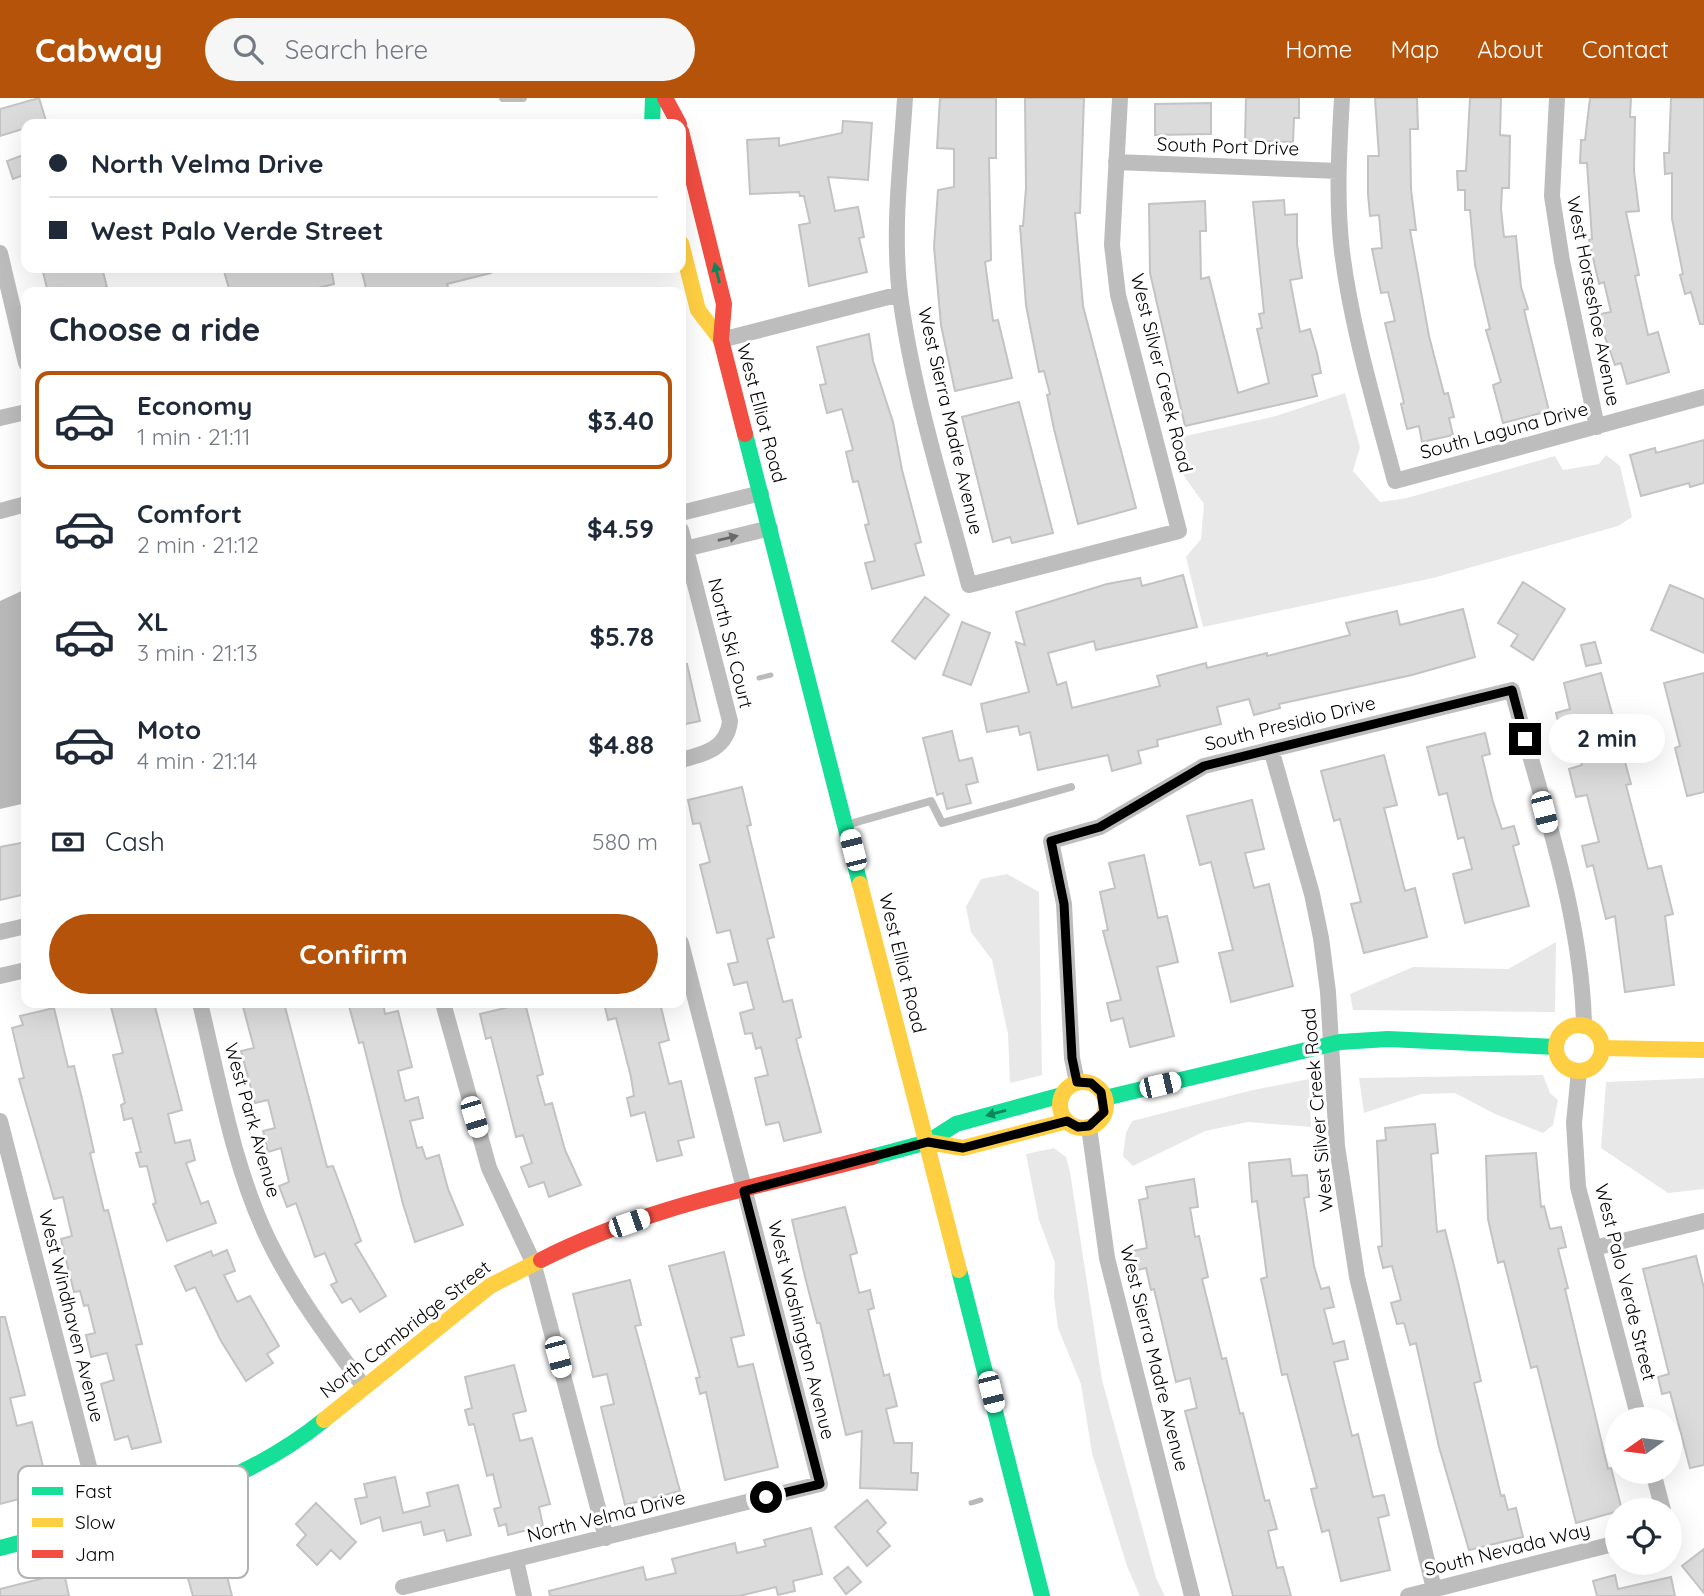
<!DOCTYPE html>
<html lang="en">
<head>
<meta charset="utf-8">
<style>
	:root { --surface:#fff; --page:#f6f6f7; --text:#1f2937; --muted:#747a83; --line:#e0e1e3; --accent:#b45309 }
	body { margin:0; font-family:Quicksand,sans-serif; background:var(--page); color:var(--text); height:100vh; display:flex; flex-direction:column; font-size:26px; white-space:nowrap }
	* { box-sizing:border-box; margin:0 }
	p { font-size:23px; color:var(--muted) }
	.icon { flex:none; width:38px; height:38px; fill:none; stroke:currentColor; stroke-width:2; stroke-linecap:round; stroke-linejoin:round }
	.map { position:relative; flex:1; overflow:hidden }
	.side { position:absolute; left:21px; top:189px; width:665px; height:721px; display:flex; flex-direction:column; background:var(--surface); border-radius:14px; box-shadow:0 7px 28px #0002 }
	.side>* { flex:none }
	.hud { position:absolute; left:21px; top:21px; width:665px; height:154px; border-radius:14px; box-shadow:0 7px 28px #0002; display:grid; align-content:center; height:154px; padding:0 28px; background:var(--surface) }
	.needle { width:46px; rotate:256deg }
	.tools { position:absolute; left:1605px; top:1309px; display:grid; gap:14px }
	.tools a { display:grid; place-items:center; width:77px; height:77px; border-radius:50%; background:var(--surface); box-shadow:0 7px 28px #0002; font-size:35px }
	.end { position:absolute; width:32px; height:32px; margin:-16px; border:9px solid #000; background:#fff; box-shadow:0 0 0 4px #fff }
	.from { border-radius:50% }
	.bubble { position:absolute; height:49px; border-radius:24px; background:var(--surface); box-shadow:0 7px 28px #0002; font-size:23px; font-weight:700; line-height:49px; text-align:center }
	.car { position:absolute; width:21px; height:42px; margin:-21px -10px; border-radius:9px; box-shadow:0 0 5px 2px #0007; background:linear-gradient(#fff 24%,#345 0 40%,#fff 0 76%,#345 0 86%,#fff 0) }
	.hud b { display:flex; align-items:center; gap:24px; height:66px; font-size:26px }
	.hud b+b { border-top:2px solid var(--line) }
	.hud i { width:18px; height:18px; background:var(--text) }
	ul { padding:0; list-style:none }
	li { display:flex; align-items:center; gap:21px; height:98px; margin:0 14px 10px; padding:0 14px; border:4px solid transparent; border-radius:14px }
	li div { flex:1 }
	li b { display:block; font-size:26px }
	li em { font-style:normal; font-weight:700 }
	li.active { border-color:var(--accent) }
	li>.icon { width:63px; height:63px; stroke-width:1.5 }
	h2 { padding:0 28px; font-size:32px; line-height:84px }
	.pay { display:flex; align-items:center; gap:18px; height:77px; padding:0 28px; font-size:26px }
	.pay p { margin-inline-start:auto }
	.action { display:flex; gap:14px; margin-top:auto; padding:14px 28px }
	.action a { flex:1; height:80px; border-radius:42px; background:var(--accent); color:#fff; font-size:28px; font-weight:700; line-height:80px; text-align:center }
	header { display:flex; align-items:center; gap:42px; box-sizing:border-box; height:98px; padding:0 35px; background:var(--accent); color:#fff }
	header strong { font-size:33px }
	nav { display:flex; gap:38px; margin-inline-start:auto; font-size:24px }
	.search { width:490px; height:63px; background:var(--page); display:flex; align-items:center; gap:18px; box-sizing:border-box; padding:0 24px; border-radius:38px; color:var(--muted); font-size:26px }
	.map>svg:first-child { display:block }
</style>
</head>
<body>
<header>
<strong>Cabway</strong>
<div class="search"><svg class="icon" aria-label="search" viewBox="0 0 24 24"><circle cx="10" cy="10" r="6"/><path d="M15 15l6 6"/></svg>Search here</div>
<nav><a>Home</a><a>Map</a><a>About</a><a>Contact</a></nav>
</header>
<div class="map">
<svg width="1704" height="1498" viewBox="0 0 1704 1498">
	<rect width="100%" height="100%" fill="#fff"/>
	<path fill="#e8e8e8" d="M1345,295L1360,349L1353,373L1380,404L1407,400L1555,358L1563,372L1599,366L1606,357L1620,368L1632,419L1618,428L1433,480L1203,529L1186,459L1201,441L1204,406L1181,374L1172,341L1276,318Z
		M1007,776L1039,794L1042,977L1010,985L1008,936L992,862L971,834L966,809L981,781Z
		M1556,844L1555,914L1353,912L1350,896L1413,869L1508,871Z
		M1543,977L1550,995L1558,1002L1553,1027L1543,1035L1495,1016L1455,995L1421,996L1364,1015L1359,980Z
		M1704,980V1091L1668,1095L1601,1050L1606,984Z
		M1309,981L1311,1029L1248,1024L1205,1033L1133,1068L1123,1058L1126,1035L1132,1023L1253,992Z
		M1054,1050L1066,1059L1070,1074L1102,1282L1156,1480L1165,1498H1140L1127,1468L1092,1355L1081,1286L1058,1230L1054,1199L1055,1165L1039,1122L1026,1056Z"/>
	<path fill="#bababa" d="M26,491V705L0,711V503Z"/>
	<g fill="none" stroke-linecap="round" stroke-linejoin="round">
		<path stroke="#bababa" stroke-width="5" d="M759,580L771,577
			M971,1405L981,1402"/>
	</g>
	<path fill="#dbdbdb" stroke="#c3c3c3" stroke-width="2" d="M39,0L47,26H26V30L0,38V11Z
		M940,0H996V60H989L991,162L985,164L993,223L998,222L1012,280L955,293L941,227L934,149L938,92L954,89V51L937,50Z
		M1025,0H1084L1080,115H1075L1083,208L1136,410L1078,426L1054,331L1047,297L1050,296L1044,273L1039,274L1026,207L1020,128H1023L1026,90Z
		M1246,0H1299V20H1294L1293,44L1245,43Z
		M1375,0H1417L1418,31H1410L1411,91L1416,132H1410L1429,238L1444,296L1448,295L1454,319L1449,320L1453,337L1422,344L1419,328L1407,331L1401,306L1404,305L1385,225L1395,223L1388,194L1381,195L1372,151L1382,150L1379,117L1370,118L1368,96V58H1379Z
		M1470,0H1501L1500,37L1510,38L1509,90H1502L1501,111L1504,139L1516,138L1521,189L1528,211L1524,212L1549,313L1503,325L1493,287L1501,284L1486,232L1490,231L1475,167L1470,112H1465V92H1458L1457,73H1466Z
		M1590,0H1631L1630,19H1635L1634,73L1639,113L1626,114L1639,177L1635,178L1648,237L1658,234L1669,274L1627,286L1621,265L1615,267L1605,239L1600,216L1611,214L1604,184L1599,186L1589,142L1592,141L1587,65H1580L1581,42H1585Z
		M1671,0H1704V226H1700L1691,194L1685,196L1680,177L1683,176L1672,121V75L1665,76L1664,55H1669Z
		M1211,5V36L1155,37V6Z
		M843,23L872,25L868,82L828,79L835,113L858,109L864,139L859,140L867,174L809,188L799,127L810,125L804,98H800L799,94L750,96L747,42L779,40V48L842,35Z
		M26,56V76L13,81L7,63Z
		M1284,102L1285,117L1297,116V146L1302,180L1290,182L1300,234L1310,231L1317,255L1321,275L1312,277L1317,298L1185,328L1150,175L1149,106L1205,103L1206,133H1200L1201,181L1209,179L1238,295L1269,285L1257,231L1262,230L1259,216L1264,215L1253,104Z
		M58,170H102L107,189L85,194H48L43,174Z
		M223,170H331L334,186L302,194H230Z
		M361,170H490L491,175L447,186L449,192L441,194H367Z
		M869,236L873,263L893,324L902,372L921,444L915,446L924,477L872,491L865,465L875,463L865,427L869,426L858,383L853,384L846,354L853,352L842,311L827,315L820,287L826,286L817,249Z
		M1019,304L1053,435L1012,445L1010,439L993,444L962,319Z
		M1704,342V385L1690,389L1689,385L1641,398L1630,357L1655,350L1656,355Z
		M1183,477L1197,529L1096,552L1094,543L1048,555L1057,587L1066,584L1072,610L1160,588L1157,578L1206,565L1207,570L1267,555V558L1350,537L1346,525L1397,513L1400,527L1463,511L1475,559L1412,577L1279,606L1280,610L1254,617L1249,601L1217,609L1221,626L1157,642L1158,648L1138,653L1141,665L1112,673L1108,657L1038,672L1030,634L1020,637L1018,628L987,634L981,606L1029,594L1016,544L1025,547L1016,514L1107,486L1140,480L1142,488Z
		M1523,484L1565,511L1533,562L1511,548L1518,537L1498,525Z
		M1670,487L1704,501V555L1651,532Z
		M925,499L949,517L915,561L892,543Z
		M962,524L990,535L971,587L943,577Z
		M1595,544L1601,565L1586,568L1581,547Z
		M681,566H687L700,623L681,627Z
		M1601,575L1631,686L1626,687L1648,771L1661,768L1673,816L1665,818L1674,887L1625,894L1615,818L1606,821L1593,767L1587,769L1582,748L1599,744L1587,697L1576,699L1569,671L1582,667L1573,632L1561,635L1556,615L1570,611L1564,585Z
		M1704,575V694L1687,698L1675,650L1680,648L1664,585Z
		M952,633L959,663L972,660L978,684L966,687L971,705L947,711L943,695L937,697L923,640Z
		M1485,635L1490,656L1482,658L1493,704L1502,731L1514,728L1519,746L1513,748L1529,808L1465,825L1453,776L1472,771L1464,739L1458,741L1447,695L1439,697L1427,649Z
		M1384,657L1397,707L1384,710L1405,793L1415,790L1427,839L1364,855L1351,806L1361,804L1340,721L1334,723L1321,673Z
		M742,689L751,727L747,728L774,839L767,841L783,904L792,902L801,939L796,941L821,1034L784,1043L779,1024L766,1027L755,980L768,977L761,949L756,951L752,935L745,936L740,915L754,911L747,884L734,887L728,866L738,864L730,832L717,835L700,767L710,764L700,725L693,726L688,702Z
		M1252,702L1264,751L1245,755L1254,790L1269,786L1293,888L1231,904L1219,855L1233,852L1211,764L1200,767L1187,718Z
		M26,744V796L0,802V749Z
		M1144,757L1158,820L1167,818L1178,864L1157,869L1174,938L1130,949L1123,920L1111,923L1107,905L1121,902L1103,833L1108,832L1100,794L1115,790L1109,765Z
		M110,905H154L182,1012L168,1016L175,1045L190,1042L195,1062L186,1065L201,1106L208,1103L216,1125L167,1143L153,1106L156,1105L147,1068L140,1069L136,1055L141,1054L132,1020L124,1022L121,1007L125,1005L113,957L123,955Z
		M242,905H284L327,1069L333,1068L361,1143L355,1146L386,1198L360,1214L351,1200L342,1205L331,1187L337,1184L325,1155L315,1159L296,1105L287,1109L279,1088L289,1084L281,1050L268,1054L263,1033L275,1030L268,1002L255,1005L241,953L254,950Z
		M361,905H383L385,916L398,913L412,969L398,973L405,1003L418,999L423,1020L410,1023L417,1050L422,1049L426,1061L439,1057L448,1091L463,1127L415,1144L403,1106L363,944L359,945L349,908Z
		M525,905L543,976L537,978L545,1007L552,1005L565,1052L581,1087L549,1099L544,1084L529,1089L521,1069L532,1065L523,1037L516,1039L491,939L486,941L480,916Z
		M604,905H660L669,942L659,945L669,986L681,983L694,1039L678,1043L682,1057L657,1063L645,1014L631,1018L627,1000L634,998L631,979L616,920L608,922Z
		M54,910L68,969L74,968L83,1005L94,1054L90,1055L104,1113L108,1112L142,1246L136,1247L161,1344L132,1351L128,1338L115,1342L101,1286L114,1282L107,1255L91,1259L86,1237L95,1235L88,1207L84,1208L80,1193L74,1194L61,1141L72,1138L63,1099L54,1101L19,981L24,980L12,930L23,927L20,918Z
		M1435,1026L1438,1055L1431,1056L1437,1134L1445,1132L1456,1176L1481,1283L1474,1285L1501,1398L1504,1397L1508,1412L1516,1410L1523,1439L1469,1452L1439,1349L1416,1245L1410,1247L1404,1225L1397,1226L1391,1205L1401,1202L1392,1168L1383,1170L1378,1149L1382,1148L1377,1043L1386,1042L1385,1030Z
		M1536,1055L1541,1109L1544,1108L1550,1131L1561,1129L1566,1149L1558,1151L1568,1190L1565,1191L1608,1371L1611,1370L1622,1412L1576,1425L1537,1268L1531,1270L1504,1163L1498,1165L1488,1121L1486,1058Z
		M1290,1061L1292,1078L1307,1077L1309,1099L1304,1100L1314,1168L1321,1191L1329,1189L1334,1209L1324,1211L1333,1246L1344,1243L1348,1261L1334,1264L1352,1338L1358,1336L1373,1399L1384,1397L1389,1417L1378,1420L1390,1472L1341,1483L1329,1432L1322,1434L1311,1391L1317,1390L1287,1276L1282,1277L1261,1181L1267,1179L1257,1103L1252,1104L1249,1065Z
		M1194,1081L1198,1109L1190,1110L1195,1139L1199,1138L1208,1179L1202,1181L1222,1261L1226,1260L1240,1316L1243,1315L1265,1403L1269,1402L1277,1431L1268,1433L1277,1470L1283,1469L1291,1498H1233L1185,1313L1197,1310L1190,1280L1176,1284L1154,1191L1151,1192L1146,1170L1137,1172L1133,1153L1147,1150L1139,1102L1148,1100L1146,1089Z
		M845,1109L857,1155L850,1157L859,1195L870,1192L874,1210L868,1212L884,1278L889,1276L897,1308L886,1311L894,1345H912L911,1375H918L917,1392L860,1390L862,1333L846,1337L820,1225H817L805,1179L792,1122Z
		M227,1152L235,1173L224,1177L237,1204L250,1198L279,1248L267,1256L273,1265L246,1283L221,1243L195,1189L186,1193L175,1168L211,1153L213,1158Z
		M724,1154L744,1237L731,1240L738,1269L753,1266L778,1369L725,1382L706,1294L700,1296L696,1280L700,1279L669,1168Z
		M1696,1158L1704,1190V1367L1690,1370L1670,1294L1662,1296L1658,1279L1669,1276L1643,1171Z
		M630,1182L641,1227L635,1228L680,1393L625,1407L601,1309L614,1306L607,1276L593,1279L573,1196Z
		M0,1219H5L25,1297L10,1300L17,1328L32,1324L49,1393L0,1406Z
		M514,1267L526,1313L513,1316L520,1343L532,1340L550,1406L539,1409L543,1428L508,1437L506,1426L499,1428L494,1411L501,1409L493,1376L487,1378L474,1326L469,1327L465,1312L472,1310L465,1279Z
		M395,1379L403,1415L430,1408L427,1395L458,1387L471,1437L447,1443L444,1432L424,1437L421,1424L383,1433L380,1419L361,1426L355,1401L367,1399L364,1386Z
		M867,1402L886,1425L877,1433L890,1448L867,1468L835,1429Z
		M316,1405L356,1444L340,1461L331,1452L317,1467L297,1447L306,1437L296,1426Z
		M811,1430L822,1476L793,1483L795,1493L778,1497L776,1489L739,1498H550L549,1493L643,1469L646,1482L676,1475L672,1461L735,1445L737,1455L766,1448L764,1442Z
		M216,1434L232,1498H193L184,1467L170,1470L165,1447Z
		M1704,1451V1495L1682,1468Z
		M848,1469L861,1484L846,1496L834,1480Z
		M64,1475L69,1498H0V1491Z
		M1615,1477L1618,1491L1671,1479L1675,1498H1597L1593,1483Z"/>
	<g fill="none" stroke-linecap="round" stroke-linejoin="round">
		<path stroke="#bdbdbd" stroke-width="8" d="M503,0H523
			M846,727L931,703L942,725L1071,689"/>
		<path stroke="#bdbdbd" stroke-width="16" d="M905,0C901,65 892,132 900,197C913,295 944,392 969,487L1179,433L1118,197L1112,147L1120,0
			M1342,0C1339,51 1336,103 1342,154C1352,232 1375,307 1395,383L1704,299
			M1557,0L1552,98L1562,163L1597,329
			M1116,64L1338,73
			M0,155L26,265
			M721,242L900,196
			M0,320L26,314
			M0,413L26,406
			M681,415L761,395
			M681,432L730,623C727,651 704,656 681,662
			M685,451L770,430
			M1271,651L1312,796L1321,840L1328,894L1337,1048L1357,1179L1434,1491
			M0,834L26,828
			M0,878L26,872
			M200,905C219,983 233,1068 268,1141C294,1195 329,1241 364,1289
			M443,905L489,1070L533,1164L606,1440
			M1579,973L1574,1025L1578,1089L1639,1321
			M1077,984L1072,960L1064,806L1051,743L1100,729L1204,668L1512,592C1540,700 1582,815 1584,928
			M0,1023L103,1423
			M1089,1029L1107,1160L1192,1498
			M1594,1150L1704,1123
			M1653,1374L1663,1412
			M516,1462L524,1498
			M403,1489L820,1386L681,845
			M1408,1498L1617,1445"/>
		<path stroke="#16e098" stroke-width="16" d="M652,26L653,0
			M745,336L860,786
			M1105,1000L1340,944L1388,941L1556,949
			M872,1059L928,1044L956,1026L1062,997
			M959,1172L1042,1498
			M0,1450C113,1420 231,1398 324,1322"/>
		<path stroke="#ffcf43" stroke-width="16" d="M681,145L698,212L721,242
			M860,786L959,1172
			M1556 950a23 23 0 1 1 46 0a23 23 0 1 1-46 0Z
			M1602,950L1704,952
			M1060 1007a23 23 0 1 1 46 0a23 23 0 1 1-46 0Z
			M928,1044L963,1050L1067,1023
			M324,1322L490,1188L541,1162"/>
		<path stroke="#f24e42" stroke-width="16" d="M665,0L679,26
			M681,33L724,206L721,242L745,336
			M541,1162C644,1109 761,1088 872,1059"/>
	</g>
	<defs><path id="oneway-solid" d="M-6-.8H1V-3.2L6.5 0L1 3.2V.8H-6Z" transform="scale(1.75)"/></defs>
	<g fill="#0d865b">
		<use href="#oneway-solid" transform="translate(717 175) rotate(-104)"/>
		<use href="#oneway-solid" transform="translate(996 1015) rotate(165)"/>
	</g>
	<use fill="#686868" href="#oneway-solid" transform="translate(728 440) rotate(-13)"/>
	<g fill="none" stroke-linecap="round" stroke-linejoin="round">
		<path stroke="#000" stroke-width="9" d="M766,1399L820,1386L744,1093L928,1044L963,1050L1067,1023L1078,1029L1089,1028L1104,1014L1101,994L1091,985L1077,984L1072,960L1064,806L1051,743L1100,729L1204,668L1512,592L1525,641"/>
	</g>
	<g text-anchor="middle" stroke-width="6" stroke-linejoin="round" paint-order="stroke">
		<g font-size="19" fill="#000" stroke="#fff">
			<text transform="translate(1228 48) rotate(2)" y="7">South Port Drive</text>
			<text transform="translate(1594 203) rotate(79)" y="7">West Horseshoe Avenue</text>
			<text transform="translate(1162 275) rotate(76)" y="7">West Silver Creek Road</text>
			<text transform="translate(762 315) rotate(75)" y="7">West Elliot Road</text>
			<text transform="translate(951 323) rotate(77)" y="7">West Sierra Madre Avenue</text>
			<text transform="translate(1504 332) rotate(-15)" y="7">South Laguna Drive</text>
			<text transform="translate(731 545) rotate(76)" y="7">North Ski Court</text>
			<text transform="translate(1290 625) rotate(-14)" y="7">South Presidio Drive</text>
			<text transform="translate(903 865) rotate(76)" y="7">West Elliot Road</text>
			<text transform="translate(1317 1012) rotate(-95)" y="7">West Silver Creek Road</text>
			<text transform="translate(253 1022) rotate(74)" y="7">West Park Avenue</text>
			<text transform="translate(1626 1184) rotate(76)" y="7">West Palo Verde Street</text>
			<text transform="translate(72 1218) rotate(76)" y="7">West Windhaven Avenue</text>
			<text transform="translate(405 1231) rotate(-38)" y="7">North Cambridge Street</text>
			<text transform="translate(802 1232) rotate(76)" y="7">West Washington Avenue</text>
			<text transform="translate(1155 1260) rotate(76)" y="7">West Sierra Madre Avenue</text>
			<text transform="translate(606 1418) rotate(-14)" y="7">North Velma Drive</text>
			<text transform="translate(1507 1451) rotate(-14)" y="7">South Nevada Way</text>
		</g>
	</g>
	<rect x="18" y="1368" width="230" height="112" rx="10" fill="#fff" stroke="#b2b2b2" stroke-width="2"/>
	<rect x="32" y="1389" width="31" height="8" fill="#16e098"/>
	<rect x="32" y="1420" width="31" height="9" fill="#ffcf43"/>
	<rect x="32" y="1452" width="31" height="8" fill="#f24e42"/>
	<g font-size="19" fill="#000">
		<text x="75" y="1400">Fast</text>
		<text x="75" y="1431">Slow</text>
		<text x="75" y="1463">Jam</text>
	</g>
</svg>
<div class="tools">
<a><svg class="needle" viewBox="-14 -14 28 28"><path d="M0-13l5 13h-10z" fill="#e53935"/><path d="M0 13l5-13h-10z" fill="#747a83"/></svg></a>
<a><svg class="icon" aria-label="locate" viewBox="0 0 24 24"><circle cx="12" cy="12" r="6"/><path d="M12 2v4M12 18v4M2 12h4M18 12h4"/></svg></a>
</div>
<i class="end from" style="left:766px;top:1399px"></i>
<i class="end" style="left:1525px;top:641px"></i>
<div class="bubble" style="left:1549px;top:616px;width:116px">2 min</div>
<i class="car" style="left:1544px;top:714px;rotate:166deg"></i>
<i class="car" style="left:853px;top:752px;rotate:346deg"></i>
<i class="car" style="left:1160px;top:987px;rotate:77deg"></i>
<i class="car" style="left:474px;top:1019px;rotate:163deg"></i>
<i class="car" style="left:629px;top:1125px;rotate:71deg"></i>
<i class="car" style="left:558px;top:1259px;rotate:165deg"></i>
<i class="car" style="left:991px;top:1294px;rotate:166deg"></i>
<div class="hud">
<b><i class="from"></i>North Velma Drive</b>
<b><i></i>West Palo Verde Street</b>
</div>
<section class="side">
<h2>Choose a ride</h2>
<ul>
<li class="active"><svg class="icon" aria-label="car" viewBox="0 0 24 24"><path d="M5 17H2v-5l4-1 3-4h7l3 4 3 1v5h-3M9 17h6M6 11h13"/><circle cx="7" cy="17" r="2"/><circle cx="17" cy="17" r="2"/></svg><div><b>Economy</b><p>1 min · 21:11</p></div><em>$3.40</em></li>
<li><svg class="icon" aria-label="car" viewBox="0 0 24 24"><path d="M5 17H2v-5l4-1 3-4h7l3 4 3 1v5h-3M9 17h6M6 11h13"/><circle cx="7" cy="17" r="2"/><circle cx="17" cy="17" r="2"/></svg><div><b>Comfort</b><p>2 min · 21:12</p></div><em>$4.59</em></li>
<li><svg class="icon" aria-label="car" viewBox="0 0 24 24"><path d="M5 17H2v-5l4-1 3-4h7l3 4 3 1v5h-3M9 17h6M6 11h13"/><circle cx="7" cy="17" r="2"/><circle cx="17" cy="17" r="2"/></svg><div><b>XL</b><p>3 min · 21:13</p></div><em>$5.78</em></li>
<li><svg class="icon" aria-label="car" viewBox="0 0 24 24"><path d="M5 17H2v-5l4-1 3-4h7l3 4 3 1v5h-3M9 17h6M6 11h13"/><circle cx="7" cy="17" r="2"/><circle cx="17" cy="17" r="2"/></svg><div><b>Moto</b><p>4 min · 21:14</p></div><em>$4.88</em></li>
</ul>
<div class="pay"><svg class="icon" aria-label="cash" viewBox="0 0 24 24"><path d="M3 7h18v10H3z"/><circle cx="12" cy="12" r="2"/></svg>Cash<p>580 m</p></div>
<div class="action"><a>Confirm</a></div>
</section>
</div>
</body>
</html>
